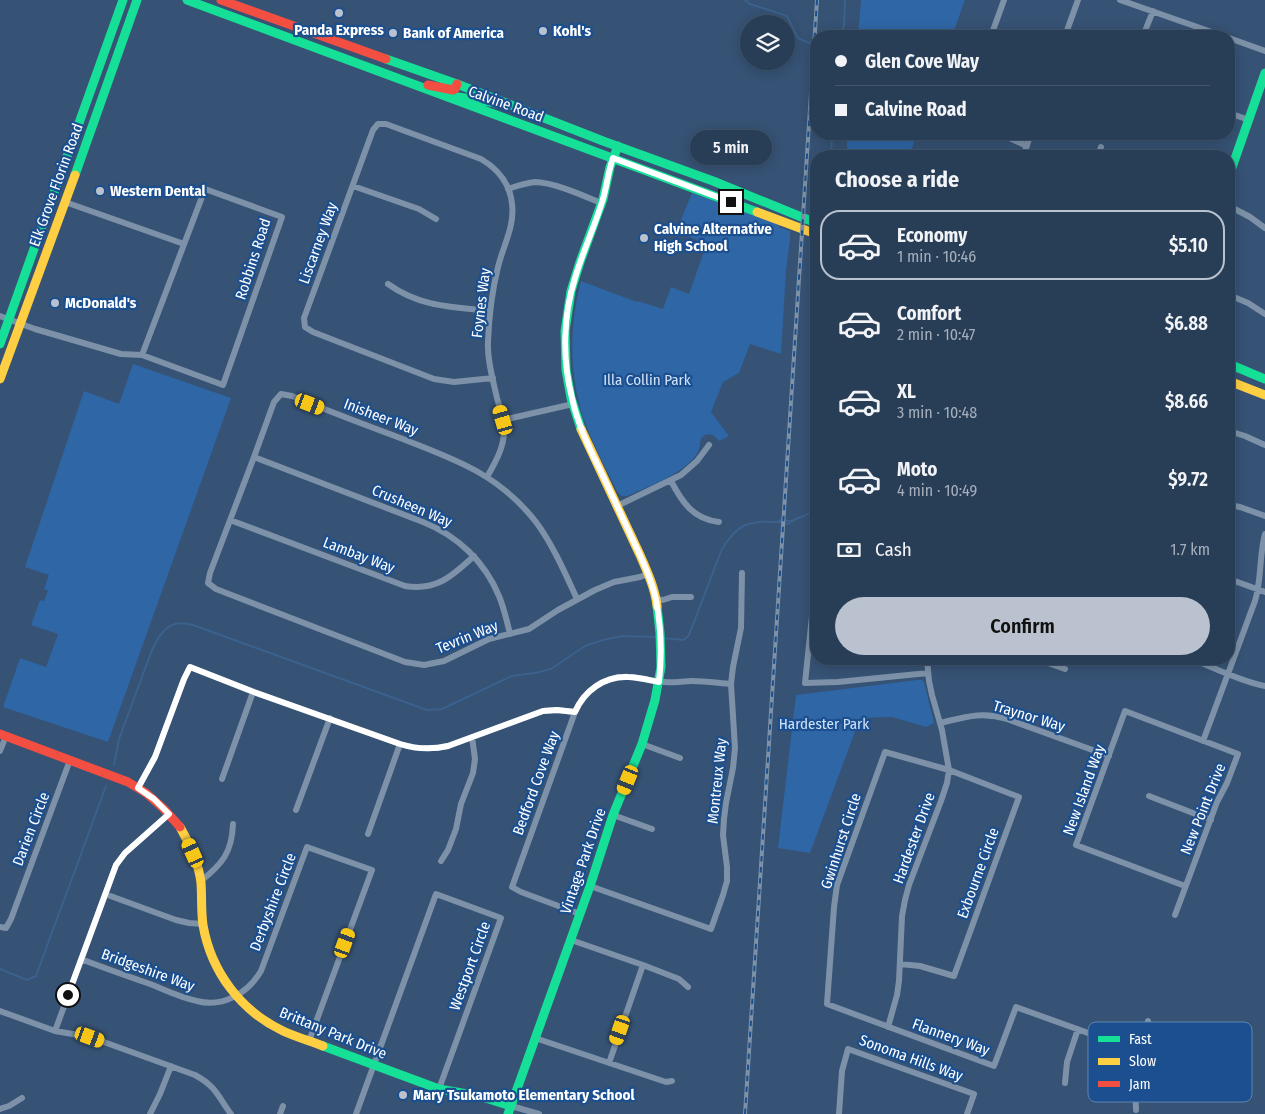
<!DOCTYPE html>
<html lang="en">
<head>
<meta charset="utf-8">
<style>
	:root { --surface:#283e57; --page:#30455d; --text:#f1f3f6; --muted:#a5aeba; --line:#44576d; --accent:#b9c2ce }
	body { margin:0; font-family:"Fira Sans Condensed",sans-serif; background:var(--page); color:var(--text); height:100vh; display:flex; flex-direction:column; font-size:19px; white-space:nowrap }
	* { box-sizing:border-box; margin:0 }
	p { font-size:16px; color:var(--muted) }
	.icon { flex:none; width:28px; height:28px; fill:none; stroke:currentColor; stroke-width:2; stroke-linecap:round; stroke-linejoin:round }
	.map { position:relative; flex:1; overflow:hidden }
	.drawer { position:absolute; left:810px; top:150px; width:425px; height:515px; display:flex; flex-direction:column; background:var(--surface); border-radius:20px; box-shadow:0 2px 12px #0003,0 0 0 1px var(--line) }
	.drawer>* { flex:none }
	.banner { position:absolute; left:810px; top:30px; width:425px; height:110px; border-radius:20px; box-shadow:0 2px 12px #0003,0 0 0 1px var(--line); display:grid; align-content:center; height:110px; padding:0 25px; background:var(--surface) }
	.controls { position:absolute; left:740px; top:15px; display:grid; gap:10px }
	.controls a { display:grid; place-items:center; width:55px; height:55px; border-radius:50%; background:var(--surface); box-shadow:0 2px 12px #0003,0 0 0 1px var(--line); font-size:25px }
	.end { position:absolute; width:22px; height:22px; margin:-11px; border:6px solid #fff; background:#111; box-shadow:0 0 0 2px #111 }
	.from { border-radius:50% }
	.bubble { position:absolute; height:35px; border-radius:18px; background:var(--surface); box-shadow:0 2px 12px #0003,0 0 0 1px var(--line); font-size:16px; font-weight:600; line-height:35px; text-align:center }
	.car { position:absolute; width:15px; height:30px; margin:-15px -8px; border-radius:6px; box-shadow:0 0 4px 1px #0007; background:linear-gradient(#f5c518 24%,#345 0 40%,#f5c518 0 76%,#345 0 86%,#f5c518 0) }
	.banner b { display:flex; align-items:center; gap:18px; height:48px; font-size:19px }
	.banner b+b { border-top:1px solid var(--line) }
	.banner i { width:12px; height:12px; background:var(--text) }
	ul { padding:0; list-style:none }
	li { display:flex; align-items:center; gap:15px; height:70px; margin:0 10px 8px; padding:0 15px; border:2px solid transparent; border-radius:20px }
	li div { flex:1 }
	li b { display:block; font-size:19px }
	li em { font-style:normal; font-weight:600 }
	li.on { border-color:var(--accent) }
	li>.icon { width:45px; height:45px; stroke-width:1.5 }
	h2 { padding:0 25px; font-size:22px; line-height:60px }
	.pay { display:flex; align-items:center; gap:12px; height:55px; padding:0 25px; font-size:19px }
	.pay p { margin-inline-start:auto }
	.button { display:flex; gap:10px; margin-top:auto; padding:10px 25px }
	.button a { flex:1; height:58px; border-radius:30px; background:var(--accent); color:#111; font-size:20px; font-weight:600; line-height:58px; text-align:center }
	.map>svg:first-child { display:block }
</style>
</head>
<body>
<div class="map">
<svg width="1265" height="1114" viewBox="0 0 1265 1114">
	<rect width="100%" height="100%" fill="#365274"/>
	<path fill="#2f66a5" d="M861,0H965L952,36H858Z
		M847,134H917L909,156H847Z
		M692,193L780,225L779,227L790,231V240L786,271L781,354L750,344L739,373L723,382L711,412L729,436L719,441C715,436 711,433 705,435C699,438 701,443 699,449C698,453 695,456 693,459C676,477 649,486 627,496H621L617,491C605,467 592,443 583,417C569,372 569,327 581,281L637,302L638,301L663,309L671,287L689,294L706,246L697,242V240L688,236L691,226L680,222Z
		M133,364L231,398L108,742L3,707L20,658L46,667L58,634L31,625L40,600L44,601L48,591L44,589L49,575L25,567L84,391L119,404Z
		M917,680H922L924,682L934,723L926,727L892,717L860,718L810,853L778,848L796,695Z"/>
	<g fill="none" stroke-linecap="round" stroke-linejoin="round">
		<path stroke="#3b618d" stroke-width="2" d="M745,0L750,4L787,16L798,38L816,46
			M841,36L844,25L845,0
			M831,156L832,134
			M778,522L780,520L791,521
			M662,638L684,640L689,635L722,549C737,525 747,520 776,522C780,522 784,524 788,524C794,518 803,517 810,513L813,502L816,454
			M114,765L119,739L152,650C161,631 170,618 193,625L427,710L442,709L512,676L535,673L551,669L585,646L603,640L622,636L657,637
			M0,969L27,980L36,976L106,786"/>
		<path stroke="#7d92a8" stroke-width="6" d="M1120,0L1223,36
			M991,36L1004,0
			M1065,36L1078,0
			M1143,36L1153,11
			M1229,38L1265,51
			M1229,113L1249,120
			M1001,134L1027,146
			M1023,156L1031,134
			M1098,156L1101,147
			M353,186L419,209L436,219
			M508,189C517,186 525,183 535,182C553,182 584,196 601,203
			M65,202L184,244
			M1229,206L1250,217L1265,228
			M388,284C420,307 452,307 490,311
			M1229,295L1248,303L1265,314
			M0,316L35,329L121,354L142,355L223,385L282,217L205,189L142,355
			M503,420L573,404
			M1229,431L1245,436L1265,445
			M254,457L423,522C458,536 485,562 499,596C504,608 507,621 510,634
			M487,477C495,463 504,448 504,431C504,420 500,409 497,398C493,380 487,360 488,342C489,316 492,291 498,267C503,246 515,226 512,204C510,184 498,169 481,159L386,124H378L373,130L304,318L305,327L313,332L434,379L454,382L493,378
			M671,481C682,502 693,519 719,522
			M1229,505L1240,507L1265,516
			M617,506L681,475L697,461L709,445
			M230,520L405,586C437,591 452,576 474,556
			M1229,579L1265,592
			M816,583L814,597L805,683L838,682L928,673
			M577,599C565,573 553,545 536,522C497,472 451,458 395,436C360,423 326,410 292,396L281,394L274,402L254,457L210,573L208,583L216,589L405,662L424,665L444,661L489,639L529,629L558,610L595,590L614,582L640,577L648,574
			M656,599L663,600L672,597H691
			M1037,659L1065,669
			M1193,659C1213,668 1243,682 1265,686
			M940,723C965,717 982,711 1007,719L1109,756
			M1203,741L1255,601C1262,578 1259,555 1265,534
			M642,744L680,758
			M0,751L6,736
			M222,779L253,692
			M138,788L155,757L184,679L190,667L253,692L400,744C416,749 431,750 448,746L543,711L557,710L575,712
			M1149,796L1211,820
			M296,810L330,718
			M613,815L652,829
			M368,834L400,744
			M441,861L448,850L456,829L461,804L473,773L475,759L472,737
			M201,881C222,864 232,853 233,824
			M590,886L711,929L723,895L727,881V867L723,835L724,819L726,803L733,768L735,748L731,684L733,667L741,628L742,573
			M105,894L176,920L189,923L203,924
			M580,914L521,892L512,887L575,712C585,690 606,675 630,677C642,678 653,682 665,682C674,683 683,681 692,681C705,681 718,683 731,684
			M1175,915L1217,802L1227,783L1238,754L1125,711L1076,845L1185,886
			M0,927L6,928L11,919L70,760
			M571,940L643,965L679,979L688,987
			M81,959C104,968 127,976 150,984C165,990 181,998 197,1001C223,1008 248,993 261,971L307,847L372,870L309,1041
			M900,964L920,966L954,976L1019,797L949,770L885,752L837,885L834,907L827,1004L994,1066L1016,1007L1199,1073L1212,1084
			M0,1011L55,1031L90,1037L195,1075C217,1087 218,1097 231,1114
			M888,1027L897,995L899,981L902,916L905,900L909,885L941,801L947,783L949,770L942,730L932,695L929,681L927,659
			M55,1031L116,865L125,853L169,814
			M535,1038L663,1081L666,1082L672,1081
			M609,1063L643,965
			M1065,1083L1067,1062L1078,1029
			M511,1106L539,1114
			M0,1109L9,1106L22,1098
			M1136,1110L1134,1062L1137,1050L1148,1021
			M150,1114L160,1094L171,1066
			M280,1114L283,1106
			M356,1114L436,894L501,918L439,1089
			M839,1114L842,1071L848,1049L974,1094L967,1114"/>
		<path stroke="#16e098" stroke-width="9" d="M187,0L757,212
			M386,59L457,84L603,141L713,181L816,223
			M458,97L496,103
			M75,175L137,0
			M1229,176L1265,73
			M0,344L123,0
			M1229,364L1265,379
			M581,429L571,398L566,370L565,331L571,291L580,262L603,199L610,167L618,146
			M323,1046L439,1089L479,1096L511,1106
			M508,1114L590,886L613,815L642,744L655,700L661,667L660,633L657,606"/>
		<path stroke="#ffcf43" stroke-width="9" d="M757,212L816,234
			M0,379L75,175
			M1229,381L1265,395
			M581,429L640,555C647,571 655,588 657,606
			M180,827C189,843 199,864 201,883C202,897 201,912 203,925C211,972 241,1011 283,1031C296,1037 310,1041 323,1046"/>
		<path stroke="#f24e42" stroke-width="9" d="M221,0L386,59
			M428,85L453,90L455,89L457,84
			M0,734L128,782L146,793L163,808L180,827"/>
		<g stroke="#7e92a7" stroke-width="4">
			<path id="rail" d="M745,1114L817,0"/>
		</g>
		<use href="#rail" stroke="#1b4f8f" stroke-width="2" stroke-dasharray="5.5" stroke-linecap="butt"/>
	</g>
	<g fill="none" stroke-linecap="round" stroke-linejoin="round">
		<path stroke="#fff" stroke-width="6" d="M68,995L116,865L125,853L169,814L154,799L138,788L155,757L184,679L190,667L254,692L400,744C416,749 431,750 448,746L543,711L557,710L575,712C584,691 604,676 628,677C638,677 649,680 659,682C662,655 661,626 656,600C653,584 646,569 640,555C628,529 615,502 603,476C591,451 578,426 572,398C562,359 563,316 575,278C583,251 595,226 603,199C607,185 608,172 613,158L731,202"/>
	</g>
	<g fill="#b9c2ce" stroke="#1b4f8f" stroke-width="2">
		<circle cx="339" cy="13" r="5"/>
		<circle cx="543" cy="31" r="5"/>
		<circle cx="393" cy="33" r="5"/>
		<circle cx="100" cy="191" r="5"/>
		<circle cx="644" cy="238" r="5"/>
		<circle cx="55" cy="303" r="5"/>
		<circle cx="403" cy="1095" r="5"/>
	</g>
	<g text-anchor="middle" stroke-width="4.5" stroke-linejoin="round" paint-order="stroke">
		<g font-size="15" font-weight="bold" fill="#fff" stroke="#1b4f8f" text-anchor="start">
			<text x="339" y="35" text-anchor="middle">Panda Express</text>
			<text x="553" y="36">Kohl's</text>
			<text x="403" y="38">Bank of America</text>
			<text x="110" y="196">Western Dental</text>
			<text x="654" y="234">Calvine Alternative<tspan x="654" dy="17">High School</tspan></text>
			<text x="65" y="308">McDonald's</text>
			<text x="413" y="1100">Mary Tsukamoto Elementary School</text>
		</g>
		<g font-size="15" fill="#fff" stroke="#1b4f8f">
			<text transform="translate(506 104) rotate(20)" y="5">Calvine Road</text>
			<text transform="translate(56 185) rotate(-70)" y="5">Elk Grove Florin Road</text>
			<text transform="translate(318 243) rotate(-70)" y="5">Liscarney Way</text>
			<text transform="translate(253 259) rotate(-72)" y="5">Robbins Road</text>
			<text transform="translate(481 303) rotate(-83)" y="5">Foynes Way</text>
			<text transform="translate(381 417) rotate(21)" y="5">Inisheer Way</text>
			<text transform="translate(412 506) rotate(23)" y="5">Crusheen Way</text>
			<text transform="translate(359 555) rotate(21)" y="5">Lambay Way</text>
			<text transform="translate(467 637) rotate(-22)" y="5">Tevrin Way</text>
			<text transform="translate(1029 716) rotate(17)" y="5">Traynor Way</text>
			<text transform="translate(717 781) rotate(-84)" y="5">Montreux Way</text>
			<text transform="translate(536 783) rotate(-70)" y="5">Bedford Cove Way</text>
			<text transform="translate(1084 790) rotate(-70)" y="5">New Island Way</text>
			<text transform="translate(1203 809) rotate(-68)" y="5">New Point Drive</text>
			<text transform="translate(31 829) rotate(-69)" y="5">Darien Circle</text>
			<text transform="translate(914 838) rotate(-70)" y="5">Hardester Drive</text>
			<text transform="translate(841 841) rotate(-72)" y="5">Gwinhurst Circle</text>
			<text transform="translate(583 861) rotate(-71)" y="5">Vintage Park Drive</text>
			<text transform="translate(978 873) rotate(-70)" y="5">Exbourne Circle</text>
			<text transform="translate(273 902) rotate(-69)" y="5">Derbyshire Circle</text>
			<text transform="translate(470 966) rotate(-70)" y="5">Westport Circle</text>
			<text transform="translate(148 970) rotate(20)" y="5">Bridgeshire Way</text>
			<text transform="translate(333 1033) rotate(22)" y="5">Brittany Park Drive</text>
			<text transform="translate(951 1037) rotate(20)" y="5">Flannery Way</text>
			<text transform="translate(911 1058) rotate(20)" y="5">Sonoma Hills Way</text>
		</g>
		<g font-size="15" fill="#cfe3fa" stroke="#1b4f8f">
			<text x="647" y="385">Illa Collin Park</text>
			<text x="824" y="729">Hardester Park</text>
		</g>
	</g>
	<rect x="1088" y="1022" width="164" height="80" rx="8" fill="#1b4f8f" stroke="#5f84b1" stroke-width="1"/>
	<rect x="1098" y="1036" width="22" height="6" fill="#16e098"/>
	<rect x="1098" y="1058" width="22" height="7" fill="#ffcf43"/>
	<rect x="1098" y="1081" width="22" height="6" fill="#f24e42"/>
	<g font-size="14" fill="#fff">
		<text x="1129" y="1044">Fast</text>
		<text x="1129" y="1066">Slow</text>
		<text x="1129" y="1089">Jam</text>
	</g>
</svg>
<div class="controls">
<a><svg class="icon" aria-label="layers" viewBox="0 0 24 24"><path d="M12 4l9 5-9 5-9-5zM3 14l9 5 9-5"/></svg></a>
</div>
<i class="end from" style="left:68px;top:995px"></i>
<i class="end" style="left:731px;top:202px"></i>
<div class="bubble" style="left:690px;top:130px;width:82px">5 min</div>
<i class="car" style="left:310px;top:404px;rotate:111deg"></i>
<i class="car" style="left:503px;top:420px;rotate:344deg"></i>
<i class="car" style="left:628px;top:780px;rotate:202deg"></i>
<i class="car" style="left:193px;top:853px;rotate:336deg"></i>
<i class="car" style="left:345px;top:943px;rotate:20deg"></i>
<i class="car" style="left:620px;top:1030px;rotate:199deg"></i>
<i class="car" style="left:90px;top:1037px;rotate:110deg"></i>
<div class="banner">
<b><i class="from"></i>Glen Cove Way</b>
<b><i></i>Calvine Road</b>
</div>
<section class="drawer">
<h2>Choose a ride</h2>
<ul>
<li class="on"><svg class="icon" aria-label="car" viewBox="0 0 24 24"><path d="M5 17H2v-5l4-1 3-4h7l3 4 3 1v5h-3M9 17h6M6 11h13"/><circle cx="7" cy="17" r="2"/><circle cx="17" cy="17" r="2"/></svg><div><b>Economy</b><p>1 min · 10:46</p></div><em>$5.10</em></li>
<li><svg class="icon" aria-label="car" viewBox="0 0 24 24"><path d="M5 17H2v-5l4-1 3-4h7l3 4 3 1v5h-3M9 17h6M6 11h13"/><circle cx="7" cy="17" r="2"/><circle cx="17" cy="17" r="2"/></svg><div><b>Comfort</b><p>2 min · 10:47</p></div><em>$6.88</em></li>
<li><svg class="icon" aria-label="car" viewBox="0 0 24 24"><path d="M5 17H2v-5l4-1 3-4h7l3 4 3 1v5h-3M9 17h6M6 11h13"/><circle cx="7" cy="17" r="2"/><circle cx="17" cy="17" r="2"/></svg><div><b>XL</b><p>3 min · 10:48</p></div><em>$8.66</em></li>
<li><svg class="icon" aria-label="car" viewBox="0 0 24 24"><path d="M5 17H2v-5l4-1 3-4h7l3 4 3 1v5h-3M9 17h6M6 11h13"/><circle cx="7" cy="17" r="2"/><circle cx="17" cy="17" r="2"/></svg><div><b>Moto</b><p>4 min · 10:49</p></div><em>$9.72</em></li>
</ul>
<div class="pay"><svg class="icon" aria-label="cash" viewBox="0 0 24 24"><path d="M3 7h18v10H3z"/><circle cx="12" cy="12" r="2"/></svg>Cash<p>1.7 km</p></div>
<div class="button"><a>Confirm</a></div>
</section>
</div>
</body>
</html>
